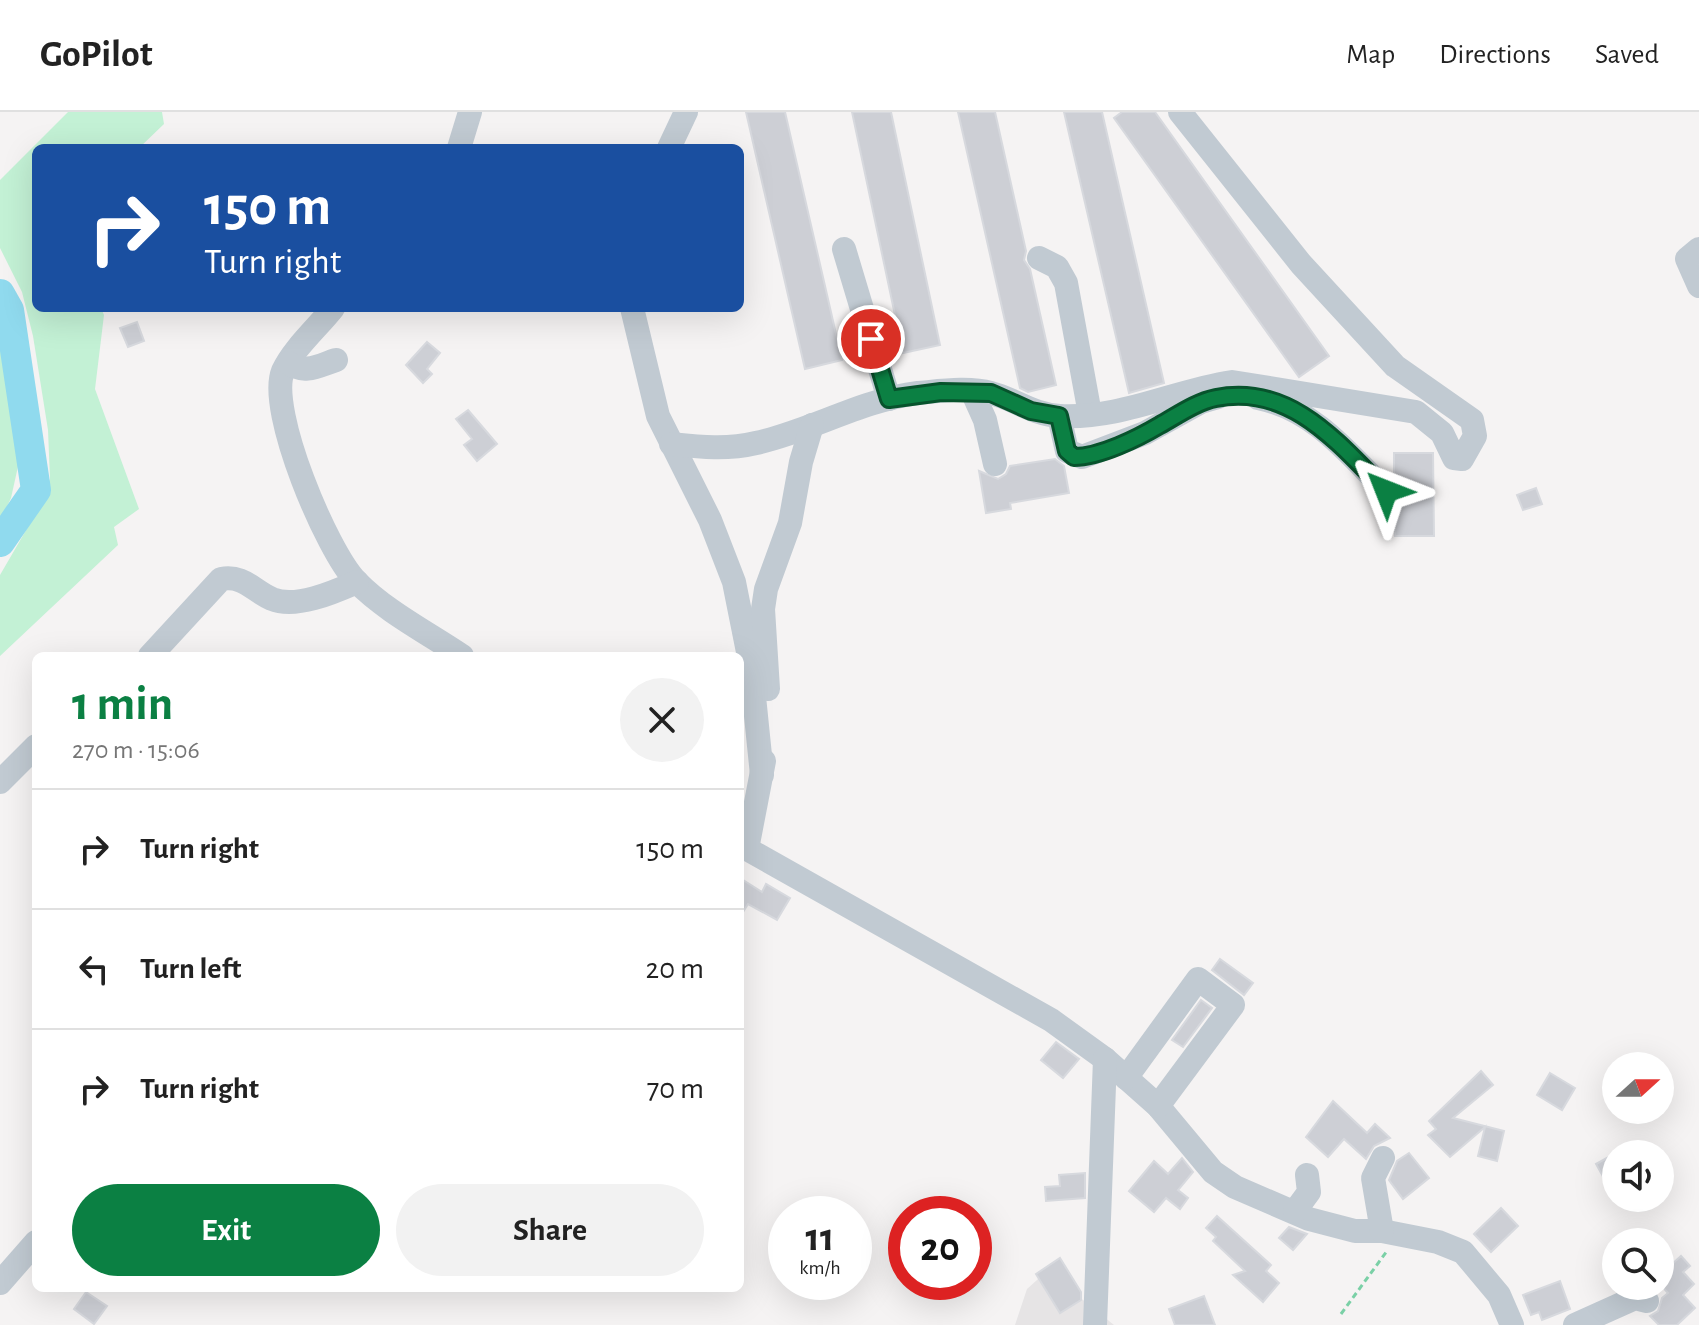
<!DOCTYPE html>
<meta charset="utf-8">
<style>
:root{--surface:#fff;--page:#f2f2f2;--text:#222;--muted:#767676;--line:#e0e0e0;--accent:#0b8043}
body{margin:0;font-family:"Alegreya Sans",sans-serif;background:var(--page);color:var(--text);height:100vh;display:flex;flex-direction:column;font-size:30px;white-space:nowrap}
*{box-sizing:border-box;margin:0}
p{font-size:26px;color:var(--muted)}
.icon{flex:none;width:44px;height:44px;fill:none;stroke:currentColor;stroke-width:2;stroke-linecap:round;stroke-linejoin:round}
.map{position:relative;flex:1;overflow:hidden}
.side{position:absolute;left:32px;top:540px;width:712px;height:640px;display:flex;flex-direction:column;background:var(--surface);border-radius:12px;box-shadow:0 8px 32px #0002}
.side>*{flex:none}
.top-card{position:absolute;left:32px;top:32px;width:712px;height:168px;border-radius:12px;box-shadow:0 8px 32px #0002;background:#1a4fa0;color:#fff;overflow:hidden}
.needle{width:52px;rotate:69deg}
.buttons{position:absolute;left:1602px;top:940px;display:grid;gap:16px}
.buttons a{display:grid;place-items:center;width:72px;height:72px;border-radius:50%;background:var(--surface);box-shadow:0 8px 32px #0002;font-size:40px}
.speed{position:absolute;left:768px;top:1084px;display:flex;gap:16px;font-size:40px;font-weight:700;text-align:center}
.speed>*{display:grid;place-content:center;width:104px;height:104px;border-radius:50%;background:var(--surface);box-shadow:0 8px 32px #0002;line-height:1}
.speed small{font-size:20px;font-weight:400}
.speed .limit{border:12px solid #d22;background:#fff;color:#111}
.pin{position:absolute;display:grid;place-items:center;width:68px;height:68px;color:#fff;margin:-34px;border:4px solid #fff;border-radius:50%;box-shadow:0 2px 8px #0007}
.me{position:absolute;width:88px;margin:-44px;rotate:315deg;stroke-linejoin:round;filter:drop-shadow(0 0 6px #0008)}
.turn{display:flex;align-items:center;gap:28px;height:168px;padding:0 40px;font-size:36px}
.turn .icon{width:104px;height:104px;stroke-width:2.5}
.turn b{display:block;font-size:56px;line-height:68px}
.round{display:grid;place-items:center;flex:none;width:84px;height:84px;border-radius:42px;background:var(--page)}
.overview{display:flex;align-items:center;justify-content:space-between;height:136px;padding:0 40px}
h1{font-size:48px;font-weight:600;line-height:60px;color:var(--accent)}
.cta{display:flex;gap:16px;margin-top:auto;padding:16px 40px}
.cta a{flex:1;height:92px;border-radius:48px;background:var(--accent);color:#fff;font-size:32px;font-weight:600;line-height:92px;text-align:center}
.cta a+a{background:var(--page);color:var(--text)}
ul{padding:0;list-style:none}
li{display:flex;align-items:center;gap:24px;height:120px;padding:0 40px;border-top:2px solid var(--line)}
li div{flex:1}
li b{display:block;font-size:30px}
li em{font-style:normal}
header{display:flex;align-items:center;gap:48px;box-sizing:border-box;height:112px;padding:0 40px;background:var(--surface);border-bottom:2px solid var(--line)}
header strong{font-size:38px}
nav{display:flex;gap:44px;margin-inline-start:auto;font-size:28px}
.map>svg:first-child{display:block}
.education{fill:#e6e4e5}
.green{fill:#c3f1d5}
.lines{fill:none;stroke-linecap:round;stroke-linejoin:round}
.river{stroke:#90daee;stroke-width:30}
.building{fill:#cdcfd5;stroke:#d7d9de;stroke-width:2}
.path{stroke:#7ad0a6;stroke-width:3;stroke-dasharray:6 4;stroke-linecap:butt}
.minor{stroke:#c1cad2;stroke-width:24}
.route-casing{stroke:#07532c;stroke-width:20}
.route{stroke:#0b8043;stroke-width:14}
</style>
<header>
<strong>GoPilot</strong>
<nav><a>Map</a><a>Directions</a><a>Saved</a></nav>
</header>
<div class="map">
<svg width="1699" height="1213" viewBox="0 0 1699 1213">
<rect width="100%" height="100%" fill="#f5f3f3"/>
<!-- education -->
<path class="education" d="M1047,1159l67,54h-99l12,-36z"/>
<!-- green -->
<g class="green">
<path d="M68,0h94l2,12 -25,24h-103v160h65l3,7 -9,74 44,120 -25,18 4,18 -118,111v-81l32,-55 18,-41 -2,-49 -15,-94 -11,-44 -22,-44v-68z"/>
<path d="M0,215l19,135 -8,36 -11,23z"/>
</g>
<g class="lines">
<!-- river -->
<path class="river" d="M0,182l9,16 27,180 -36,52"/>
</g>
<!-- building -->
<g class="building">
<path d="M746,0h39l57,248 -37,9z"/>
<path d="M852,0h39l49,233 -37,8z"/>
<path d="M958,0h37l31,139 -2,9 6,9 26,116 -28,7 -8,-4z"/>
<path d="M1064,0h38l62,271 -35,10z"/>
<path d="M1122,0h33l174,244 -30,21 -185,-259z"/>
<path d="M137,210l7,19 -16,6 -8,-19z"/>
<path d="M427,230l13,11 -13,16 5,5 -9,9 -17,-18z"/>
<path d="M468,298l29,34 -20,17 -13,-16 8,-6 -16,-20z"/>
<path d="M1394,341h39l1,83h-39l-1,-33 7,-15 -7,-10z"/>
<path d="M1055,347l9,7 5,27 -59,10 1,6 -25,4 -7,-42 19,8 8,-5 4,-8z"/>
<path d="M1536,376l6,16 -19,6 -6,-15z"/>
<path d="M740,766l22,14 4,-8 24,14 -13,22 -29,-16 -8,13z"/>
<path d="M1220,847l33,24 -9,12 -32,-25z"/>
<path d="M1201,888l11,8 -29,39 -11,-7z"/>
<path d="M1056,930l23,17 -16,19 -22,-18z"/>
<path d="M1481,959l12,14 -40,33 51,13 -7,30 -19,-5 7,-29 -35,30 -22,-22 8,-6 -7,-8z"/>
<path d="M1550,961l25,15 -13,22 -25,-15z"/>
<path d="M1333,989l34,32 8,-9 15,14 -16,8 -8,13 -22,-20 -16,18 -22,-20z"/>
<path d="M1409,1041l20,25 -26,21 -14,-19 8,-19z"/>
<path d="M1616,1041v47l-20,-36z"/>
<path d="M1182,1046l11,14 -15,18 10,8 -8,11 -14,-11 -12,14 -25,-21 25,-30 14,13z"/>
<path d="M1085,1061v25l-39,3 -1,-14 15,-1 -1,-11z"/>
<path d="M1501,1096l17,18 -27,26 -17,-18z"/>
<path d="M1217,1104l54,49 -5,6 13,12 -16,19 -30,-27 12,-4 -32,-30 3,-4 -10,-9z"/>
<path d="M1289,1115l18,7 -14,16 -14,-12z"/>
<path d="M1681,1144l9,10 -7,6 11,12 -11,11 12,13 -18,17h-18l-9,-9 8,-5 4,-13 6,-5 -8,-9v-9z"/>
<path d="M1060,1146l21,34v8l-21,13 -24,-39z"/>
<path d="M1560,1169l10,28 -28,11 -3,-8 -8,3 -8,-20z"/>
<path d="M86,1180l21,14 -13,18 -20,-15z"/>
<path d="M1204,1184l11,29h-40l-6,-16z"/>
</g>
<g class="lines">
<!-- path -->
<path class="path" d="M1341,1202l46,-63"/>
<!-- minor -->
<g class="minor">
<path d="M459,36l11,-36"/>
<path d="M669,36l17,-36"/>
<path d="M844,137l45,150"/>
<path d="M1699,137l-12,10 12,27"/>
<path d="M1039,146l18,9 9,16 24,131"/>
<path d="M333,196c-15,19 -40,41 -50,63 -16,39 44,180 73,210 29,30 72,52 106,75"/>
<path d="M632,196l26,108 52,104 24,62 17,85 11,108"/>
<path d="M289,251c15,12 31,2 47,-3"/>
<path d="M972,279l13,29 10,44"/>
<path d="M1258,286c56,11 90,55 128,93"/>
<path d="M1059,304l8,35 15,6 63,-24 56,-31 17,-5"/>
<path d="M671,332c29,3 56,6 85,-1 55,-12 105,-43 162,-50 23,-2 51,-6 73,0 24,6 42,22 69,23 61,3 113,-25 172,-34l184,30 26,21 12,25 8,1 13,-23 -3,-16 -77,-54 -94,-102 -121,-152"/>
<path d="M150,544l71,-77c23,-4 31,11 51,20 24,10 62,-7 85,-17"/>
<path d="M768,577l-5,-80 3,-20 24,-66 11,-61 11,-37"/>
<path d="M0,670l36,-36"/>
<path d="M740,733l311,175 54,39 53,47 55,66 22,15 74,32 46,12h27l56,11 25,10 36,43 13,30"/>
<path d="M747,737l17,-88"/>
<path d="M1126,966l72,-99 35,26 -75,101"/>
<path d="M1295,1099l14,-19 -2,-17"/>
<path d="M1382,1119l-9,-53 10,-20"/>
<path d="M0,1171l36,-41"/>
<path d="M1095,1213l10,-266"/>
<path d="M1575,1213l60,-27 12,3"/>
</g>
</g>
<g class="lines">
<!-- route casing -->
<g class="route-casing">
<path id="route" d="M871,227l18,60 52,-7 50,1 40,18 28,5 8,35 7,6c26,0 64,-19 86,-32 18,-10 36,-23 56,-27 75,-15 123,46 170,93"/>
</g>
<!-- route -->
<use href="#route" class="route"/>
</g>
</svg>
<div class="buttons">
<a><svg class="needle" viewBox="-14 -14 28 28"><path d="M0-13l5 13h-10z" fill="#e53935"/><path d="M0 13l5-13h-10z" fill="#767676"/></svg></a>
<a><svg class="icon" aria-label="sound" viewBox="0 0 24 24"><path d="M4 9h4l5-4v14l-5-4H4zM17 9q2 3 0 6"/></svg></a>
<a><svg class="icon" aria-label="search" viewBox="0 0 24 24"><circle cx="10" cy="10" r="6"/><path d="M15 15l6 6"/></svg></a>
</div>
<div class="speed"><div>11<small>km/h</small></div><div class="limit">20</div></div>
<div class="pin" style="left:871px;top:227px;background:#d93025"><svg class="icon" aria-label="arrive" viewBox="0 0 24 24"><path d="M6 21V4h12l-3 4 3 4H6"/></svg></div>
<svg class="me" style="left:1386px;top:379px" viewBox="-20 -20 40 40"><path d="M0-17L14 15 0 8-14 15z" fill="#0b8043" stroke="#fff" stroke-width="4"/></svg>
<div class="top-card">
<div class="turn"><svg class="icon" aria-label="right" viewBox="0 0 24 24"><path d="M7 20v-9h11M14 6l5 5-5 5"/></svg><div><b>150 m</b>Turn right</div></div>
</div>
<section class="side">
<div class="overview"><div><h1>1 min</h1><p>270 m · 15:06</p></div><a class="round"><svg class="icon" aria-label="close" viewBox="0 0 24 24"><path d="M6 6l12 12M18 6L6 18"/></svg></a></div>
<ul>
<li><svg class="icon" aria-label="right" viewBox="0 0 24 24"><path d="M7 20v-9h11M14 6l5 5-5 5"/></svg><div><b>Turn right</b></div><em>150 m</em></li>
<li><svg class="icon" aria-label="left" viewBox="0 0 24 24"><path d="M17 20v-9H6M10 6l-5 5 5 5"/></svg><div><b>Turn left</b></div><em>20 m</em></li>
<li><svg class="icon" aria-label="right" viewBox="0 0 24 24"><path d="M7 20v-9h11M14 6l5 5-5 5"/></svg><div><b>Turn right</b></div><em>70 m</em></li>
</ul>
<div class="cta"><a>Exit</a><a>Share</a></div>
</section>
</div>
